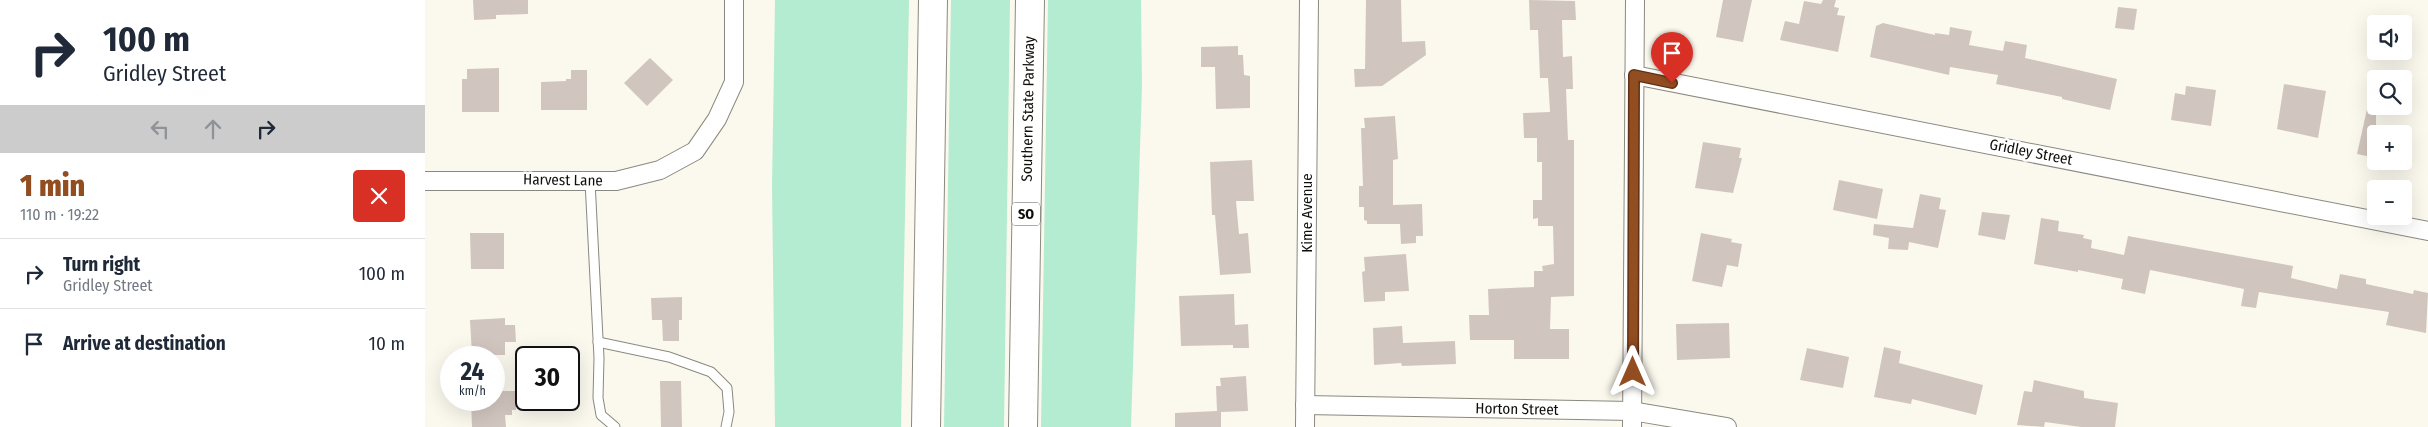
<!DOCTYPE html>
<meta charset="utf-8">
<style>
:root{--surface:#fff;--page:#f2f2f3;--text:#1f2937;--muted:#747a83;--line:#e0e1e3;--accent:#924d21}
body{margin:0;font-family:"Fira Sans Condensed",sans-serif;background:var(--page);color:var(--text);height:100vh;display:flex;flex-direction:column;font-size:19px;white-space:nowrap}
*{box-sizing:border-box;margin:0}
p{font-size:16px;color:var(--muted)}
.icon{flex:none;width:28px;height:28px;fill:none;stroke:currentColor;stroke-width:2;stroke-linecap:round;stroke-linejoin:round}
.map{position:relative;flex:1;overflow:hidden}
.details{display:flex;flex-direction:column;background:var(--surface);width:425px}
.details>*{flex:none}
.banner{background:#fff;color:var(--text);overflow:hidden}
.buttons{position:absolute;left:1942px;top:15px;display:grid;gap:10px}
.buttons a{display:grid;place-items:center;width:45px;height:45px;border-radius:5px;background:var(--surface);box-shadow:0 5px 20px #0002;font-size:25px}
.speed{position:absolute;left:15px;top:346px;display:flex;gap:10px;font-size:25px;font-weight:700;text-align:center}
.speed>*{display:grid;place-content:center;width:65px;height:65px;border-radius:50%;background:var(--surface);box-shadow:0 5px 20px #0002;line-height:1}
.speed small{font-size:12px;font-weight:400}
.speed .limit{border:2px solid #111;border-radius:8px;background:#fff;color:#111}
.pin{position:absolute;display:grid;place-items:center;width:42px;height:42px;color:#fff;margin:-51px -21px;border-radius:50% 50% 50% 0;rotate:-45deg;box-shadow:0 0 5px #0007}
.pin .icon{rotate:45deg}
.me{position:absolute;width:55px;margin:-28px;rotate:0deg;stroke-linejoin:round;filter:drop-shadow(0 0 4px #0008)}
.turn{display:flex;align-items:center;gap:18px;height:105px;padding:0 20px;font-size:22px}
.turn .icon{width:65px;height:65px;stroke-width:2.5}
.turn b{display:block;font-size:35px;line-height:42px}
.lanes{display:flex;align-items:center;height:48px;padding:0 20px;background:#0003;justify-content:center;gap:25px;direction:ltr}
.lanes .off{opacity:.35}
.round{display:grid;place-items:center;flex:none;width:52px;height:52px;border-radius:5px;background:var(--page)}
.headline{display:flex;align-items:center;justify-content:space-between;height:85px;padding:0 20px}
h1{font-size:30px;font-weight:800;line-height:38px;color:var(--accent)}
ul{padding:0;list-style:none}
li{display:flex;align-items:center;gap:15px;height:70px;padding:0 20px;border-top:1px solid var(--line)}
li div{flex:1}
li b{display:block;font-size:19px}
li em{font-style:normal}
main{display:flex;flex:1;min-height:0}
.map>svg:first-child{display:block}
.green{fill:#b4ecd1}
.building{fill:#d1c6bf}
.lines{fill:none;stroke-linecap:round;stroke-linejoin:round}
.service-casing{stroke:#8b897f;stroke-width:11}
.minor-casing{stroke:#8b897f;stroke-width:20}
.motorway-casing{stroke:#8b897f;stroke-width:30}
.service{stroke:#fff;stroke-width:9}
.minor{stroke:#fff;stroke-width:18}
.motorway{stroke:#fff;stroke-width:28}
.route-casing{stroke:#5f3215;stroke-width:12}
.route{stroke:#924d21;stroke-width:9}
.labels{text-anchor:middle;stroke-width:5;stroke-linejoin:round;paint-order:stroke}
.shield{fill:#fff;stroke:#565654;stroke-width:1}
.shield-label{font-size:14px;font-weight:bold;fill:#0e0e0a}
.street-label{font-size:15px;fill:#0e0e0a;stroke:#fff}
</style>
<main>
<section class="details">
<div class="banner">
<div class="turn"><svg class="icon" aria-label="right" viewBox="0 0 24 24"><path d="M7 20v-9h11M14 6l5 5-5 5"/></svg><div><b>100 m</b>Gridley Street</div></div>
<div class="lanes"><svg class="icon off" aria-label="left" viewBox="0 0 24 24"><path d="M17 20v-9H6M10 6l-5 5 5 5"/></svg><svg class="icon off" aria-label="ahead" viewBox="0 0 24 24"><path d="M12 20V5M6 11l6-6 6 6"/></svg><svg class="icon" aria-label="right" viewBox="0 0 24 24"><path d="M7 20v-9h11M14 6l5 5-5 5"/></svg></div>
</div>
<div class="headline"><div><h1>1 min</h1><p>110 m · 19:22</p></div><a class="round" style="background:#d93025;color:#fff"><svg class="icon" aria-label="close" viewBox="0 0 24 24"><path d="M6 6l12 12M18 6L6 18"/></svg></a></div>
<ul>
<li><svg class="icon" aria-label="right" viewBox="0 0 24 24"><path d="M7 20v-9h11M14 6l5 5-5 5"/></svg><div><b>Turn right</b><p>Gridley Street</p></div><em>100 m</em></li>
<li><svg class="icon" aria-label="arrive" viewBox="0 0 24 24"><path d="M6 21V4h12l-3 4 3 4H6"/></svg><div><b>Arrive at destination</b></div><em>10 m</em></li>
</ul>
</section>
<div class="map">
<svg width="2003" height="427" viewBox="0 0 2003 427">
<rect width="100%" height="100%" fill="#fbf9ee"/>
<!-- green -->
<g class="green">
<path d="M350,0h134l-8,427h-126l-3,-241z"/>
<path d="M526,0h59l-6,427h-60z"/>
<path d="M623,0h93l1,87 -11,340h-90z"/>
</g>
<!-- building -->
<g class="building">
<path d="M48,0h55v14l-32,1v4l-22,1z"/>
<path d="M941,0h35l1,42 23,-1 1,14 -44,31 -27,1 -1,-18h11z"/>
<path d="M1104,0l46,1 1,19h-14l1,37 9,-1 1,33h-7l2,51h6v156l-23,1 -1,32h19v30h-55v-19h-44l-1,-25h20l-1,-26 46,-2v-16h9l-1,-5 12,-2 -1,-38h-15v-8l-5,1v-19h9v-38h-5v-24h-13l-1,-25 27,-1 -2,-34h-8l-2,-48h-8z"/>
<path d="M1298,0h29l-9,42 -27,-5z"/>
<path d="M1398,0h13l-2,7 5,1 -2,7 8,1 -7,36 -58,-12 5,-19 14,3 5,-23 17,3z"/>
<path d="M1693,7l19,2 -3,21 -19,-2z"/>
<path d="M1458,23l52,12v-2l14,2 1,-8 22,4 -3,14 34,6 2,-10 22,4 -2,13 92,21 -7,31 -48,-11v-2l-66,-13 2,-9 -48,-8 -1,8 -79,-18 6,-31z"/>
<path d="M813,46v9h5l1,20 6,1v32l-34,1 -1,-42h-14v-20z"/>
<path d="M225,58l23,22 -26,26 -23,-23z"/>
<path d="M74,68v44h-37v-33h5v-10z"/>
<path d="M146,70h16v40h-46v-28l25,-1v-2h5z"/>
<path d="M1859,84l42,7 -8,47 -41,-9z"/>
<path d="M1761,86l30,4 -5,36 -40,-6 4,-27 10,2z"/>
<path d="M1944,100h7v58l-19,-4z"/>
<path d="M970,116l3,43 -5,1v45l29,-1 1,32h-7v7l-15,1 -1,-20h-33v-3l-3,-1v-13h-5v-21h4l-2,-58h4l-1,-10z"/>
<path d="M1278,142l38,6 -2,10h3l-9,35 -38,-5z"/>
<path d="M827,160l2,41h-18l3,33 9,-1 3,40 -31,2 -5,-60h-3l-2,-53z"/>
<path d="M1414,180l44,9 -6,30 -44,-9z"/>
<path d="M1495,194l21,4 -2,11 7,1 -8,38 -29,-6 -1,8 -20,-1 1,-11 -16,-3 1,-11 39,4z"/>
<path d="M1557,212l28,3 -5,25 -27,-5z"/>
<path d="M1616,218l18,3 -1,10 26,4 -1,3 9,2 -1,8 33,7 4,-19 165,30 -2,12 46,11 3,-15 26,5v5l47,10 1,-4 14,3 -2,40 -40,-8 3,-13 -130,-20 -3,16 -15,-2 3,-17 -94,-19 -5,24 -24,-5 2,-10 -45,-9v2l-44,-8z"/>
<path d="M45,233h34v36h-33z"/>
<path d="M1276,233l31,6 -1,3 11,2 -4,23 -11,-2 -5,22 -30,-6z"/>
<path d="M981,254l3,37 -24,1v9l-21,1 -2,-30 3,-1 -1,-14z"/>
<path d="M809,294l1,31 13,-1 1,24h-16v-3l-52,1 -2,-50z"/>
<path d="M257,297v23h-3v21h-16l-1,-21h-10l-1,-22z"/>
<path d="M80,318v7h10l1,17h-11v13h-33l-2,-35z"/>
<path d="M1304,323l1,35 -53,2 -1,-36z"/>
<path d="M977,326l1,17 52,-2 1,23 -54,2 -1,-3 -27,2 -1,-37z"/>
<path d="M1459,347l17,4 -2,12 84,22 -7,30 -64,-16 -1,5 -37,-7z"/>
<path d="M1382,348l42,9 -6,31 -43,-8z"/>
<path d="M821,376l2,35 -27,1v15h-46v-14l42,-2 -1,-25h5l-1,-8z"/>
<path d="M1609,380l50,11v7l34,5 -3,24h-34l-36,-5 -1,5 -27,-2 7,-34 8,1z"/>
<path d="M235,381h21l1,46h-21z"/>
<path d="M69,391h22v19h-4v5h-7l1,12h-34l-1,-27h23z"/>
</g>
<g class="lines">
<!-- service casing -->
<g class="service-casing">
<g id="service">
<path d="M165,181l9,177 -1,40 3,17 14,12"/>
<path d="M173,342l71,15 42,15 16,16 2,24 -3,15"/>
</g>
</g>
<!-- minor casing -->
<g class="minor-casing">
<g id="minor">
<path d="M1209,75l794,156"/>
<path d="M0,181h191l44,-11 35,-19 22,-32 17,-37v-82"/>
<path d="M880,405l327,6 95,16"/>
<path d="M880,427l4,-427"/>
<path d="M1207,427l3,-427"/>
</g>
</g>
<!-- motorway casing -->
<g class="motorway-casing">
<g id="motorway">
<path d="M501,427l7,-427"/>
<path d="M598,427l7,-427"/>
</g>
</g>
<!-- service -->
<use href="#service" class="service"/>
<!-- minor -->
<use href="#minor" class="minor"/>
<!-- motorway -->
<use href="#motorway" class="motorway"/>
</g>
<g class="lines">
<!-- route casing -->
<g class="route-casing">
<path id="route" d="M1208,372l1,-297 38,8"/>
</g>
<!-- route -->
<use href="#route" class="route"/>
</g>
<g class="labels">
<!-- shield labels -->
<rect class="shield" x="587" y="202.5" width="28" height="23" rx="4"/>
<g class="shield-label">
<text x="601" y="219">SO</text>
</g>
<!-- street labels -->
<g class="street-label">
<text transform="translate(603 109) rotate(-89)" y="5">Southern State Parkway</text>
<text transform="translate(1606 152) rotate(11)" y="5">Gridley Street</text>
<text transform="translate(138 180) rotate(1)" y="5">Harvest Lane</text>
<text transform="translate(882 213) rotate(-90)" y="5">Kime Avenue</text>
<text transform="translate(1092 409) rotate(1)" y="5">Horton Street</text>
</g>
</g>
</svg>
<div class="buttons">
<a><svg class="icon" aria-label="sound" viewBox="0 0 24 24"><path d="M4 9h4l5-4v14l-5-4H4zM17 9q2 3 0 6"/></svg></a>
<a><svg class="icon" aria-label="search" viewBox="0 0 24 24"><circle cx="10" cy="10" r="6"/><path d="M15 15l6 6"/></svg></a>
<a>+</a>
<a>−</a>
</div>
<div class="speed"><div>24<small>km/h</small></div><div class="limit">30</div></div>
<div class="pin" style="left:1247px;top:83px;background:#d93025"><svg class="icon" aria-label="arrive" viewBox="0 0 24 24"><path d="M6 21V4h12l-3 4 3 4H6"/></svg></div>
<svg class="me" style="left:1208px;top:372px" viewBox="-20 -20 40 40"><path d="M0-17L14 15 0 8-14 15z" fill="#924d21" stroke="#fff" stroke-width="4"/></svg>
</div>
</main>
